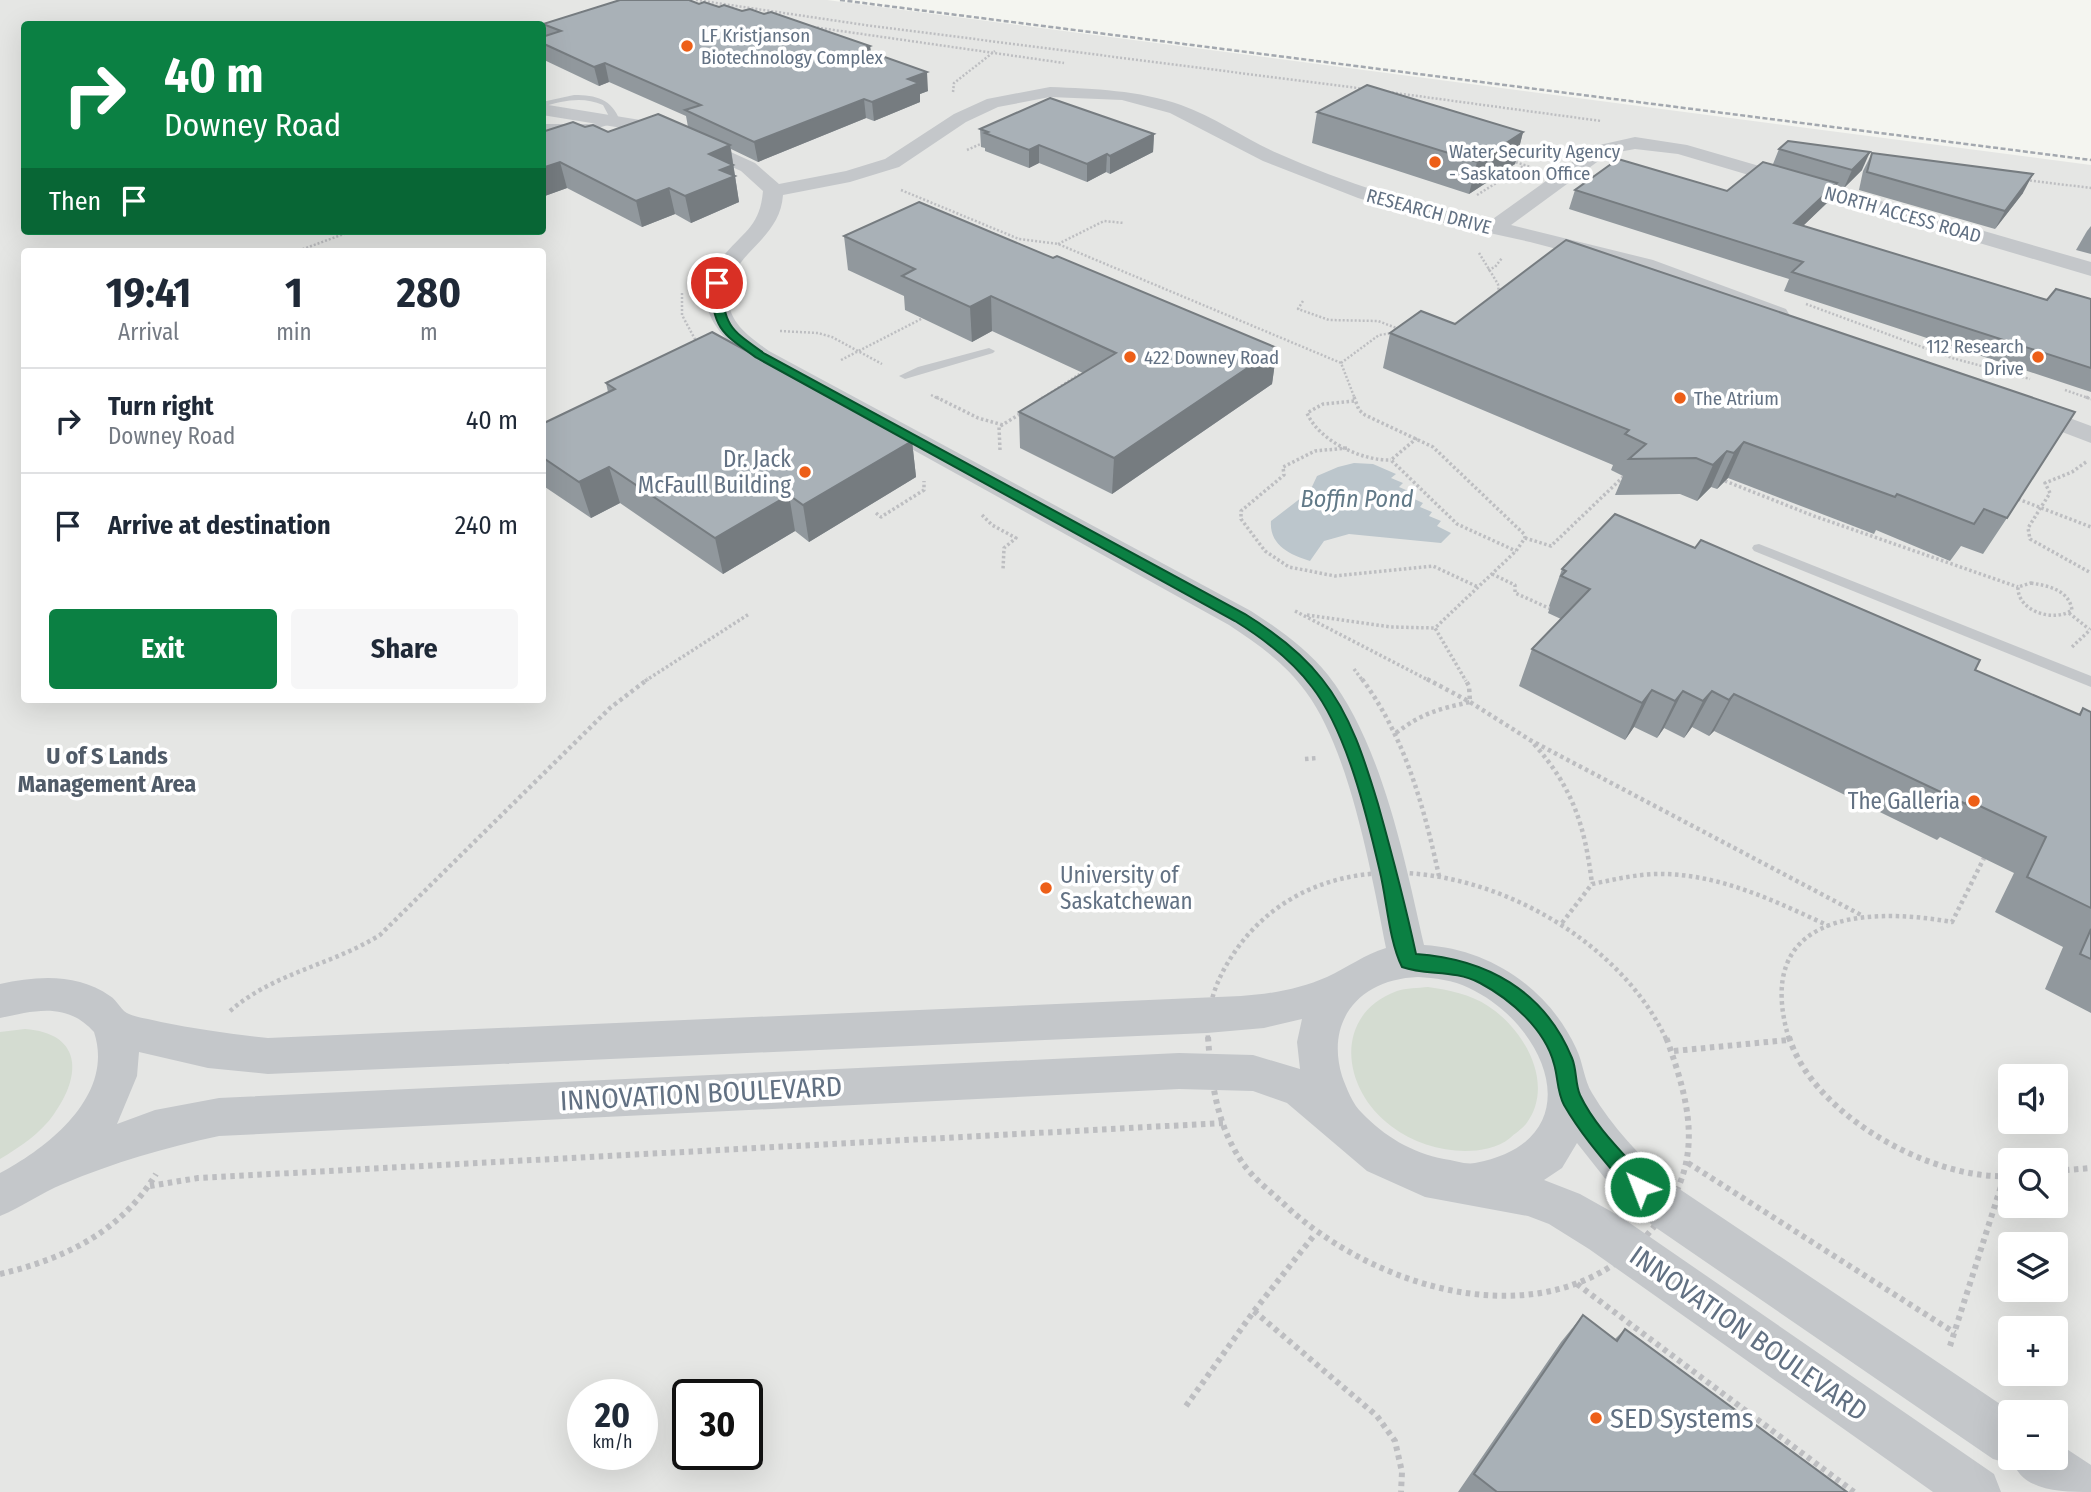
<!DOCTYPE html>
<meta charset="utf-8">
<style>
:root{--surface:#fff;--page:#f6f6f7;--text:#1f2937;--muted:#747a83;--line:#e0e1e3;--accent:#0b8043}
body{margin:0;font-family:"Fira Sans Condensed",sans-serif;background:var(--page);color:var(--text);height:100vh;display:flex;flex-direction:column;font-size:26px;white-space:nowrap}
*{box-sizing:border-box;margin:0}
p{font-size:23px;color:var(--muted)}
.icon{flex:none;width:38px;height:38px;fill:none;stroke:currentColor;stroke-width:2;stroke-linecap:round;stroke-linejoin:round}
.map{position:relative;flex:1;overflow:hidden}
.sheet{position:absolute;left:21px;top:248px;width:525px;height:455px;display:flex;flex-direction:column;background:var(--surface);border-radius:7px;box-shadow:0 7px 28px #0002}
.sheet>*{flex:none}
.guide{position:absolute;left:21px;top:21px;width:525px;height:214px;border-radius:7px;box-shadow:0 7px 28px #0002;background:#0b8043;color:#fff;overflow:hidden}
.tools{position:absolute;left:1998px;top:1064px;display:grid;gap:14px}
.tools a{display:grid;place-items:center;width:70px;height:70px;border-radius:7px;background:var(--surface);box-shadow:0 7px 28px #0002;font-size:35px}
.speed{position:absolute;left:567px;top:1379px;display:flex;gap:14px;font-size:35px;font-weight:700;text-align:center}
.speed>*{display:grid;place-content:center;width:91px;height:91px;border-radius:50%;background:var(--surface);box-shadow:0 7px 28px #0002;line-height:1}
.speed small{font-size:18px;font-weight:400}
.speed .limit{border:4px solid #111;border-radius:10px;background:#fff;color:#111}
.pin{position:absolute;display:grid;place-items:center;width:60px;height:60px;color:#fff;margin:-30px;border:4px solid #fff;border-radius:50%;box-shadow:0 2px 7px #0007}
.me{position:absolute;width:77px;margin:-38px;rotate:317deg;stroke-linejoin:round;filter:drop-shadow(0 0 5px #0008)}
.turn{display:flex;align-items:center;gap:24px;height:147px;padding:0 28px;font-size:32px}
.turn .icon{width:91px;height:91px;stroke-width:2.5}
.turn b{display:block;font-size:49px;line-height:60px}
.then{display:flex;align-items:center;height:66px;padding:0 28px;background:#0003;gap:14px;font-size:26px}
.eta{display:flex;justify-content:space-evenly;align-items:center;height:119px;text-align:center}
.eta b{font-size:42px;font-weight:700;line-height:49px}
.button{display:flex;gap:14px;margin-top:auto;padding:14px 28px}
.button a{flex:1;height:80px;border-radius:7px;background:var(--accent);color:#fff;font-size:28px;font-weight:700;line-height:80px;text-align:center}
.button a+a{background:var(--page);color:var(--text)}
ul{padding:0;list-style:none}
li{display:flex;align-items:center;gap:21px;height:105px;padding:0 28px;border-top:2px solid var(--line)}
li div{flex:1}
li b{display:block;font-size:26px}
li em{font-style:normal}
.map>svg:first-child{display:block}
.built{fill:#e5e6e4;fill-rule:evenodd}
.green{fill:#d4dcd1}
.water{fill:#bcc6cc}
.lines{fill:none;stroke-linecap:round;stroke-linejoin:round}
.path-far3{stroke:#bdbec1;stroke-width:2.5;stroke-dasharray:2 2;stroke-linecap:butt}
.path-far2{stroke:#bdbec1;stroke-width:3.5;stroke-dasharray:2.5 2.5;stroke-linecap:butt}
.path-far1{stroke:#bdbec1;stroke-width:4.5;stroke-dasharray:3.5 3.5;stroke-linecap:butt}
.path{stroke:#bdbec1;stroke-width:6;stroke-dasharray:4.5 4.5;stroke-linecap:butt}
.lane{fill:#c4c7ca;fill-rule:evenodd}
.street{fill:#c4c7ca;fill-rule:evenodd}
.rail{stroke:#a3a8af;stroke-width:2.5;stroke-dasharray:5 2.5;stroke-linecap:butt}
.wall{fill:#91989d}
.shaded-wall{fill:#767c80}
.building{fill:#a9b1b7;stroke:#767c80;stroke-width:2}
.route{fill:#0b8043;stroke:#07532c;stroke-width:2}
.poi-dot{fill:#ed5f18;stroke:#fff;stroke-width:2.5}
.labels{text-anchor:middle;stroke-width:7;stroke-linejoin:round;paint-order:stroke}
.far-poi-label{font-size:19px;fill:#627183;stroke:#fff;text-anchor:start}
.far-street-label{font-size:19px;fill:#627183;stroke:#fff}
.poi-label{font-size:23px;fill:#627183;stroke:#fff;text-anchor:end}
.water-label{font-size:24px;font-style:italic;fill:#627a88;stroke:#fff}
.neighbourhood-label{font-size:24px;font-weight:bold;fill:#505b68;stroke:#fff}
.near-street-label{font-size:28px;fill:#627183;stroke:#fff}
.near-poi-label{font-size:28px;fill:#627183;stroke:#fff;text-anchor:start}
</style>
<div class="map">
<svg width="2091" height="1492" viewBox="0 0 2091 1492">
<rect width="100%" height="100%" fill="#f4f5f0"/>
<!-- built -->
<path class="built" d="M0,0h827l1264,165v1327h-2091zM24,24h518v207h-518zM24,252h518v448h-518zM2011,1076h45v46h-45zM2011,1160h45v46h-45zM2011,1244h45v46h-45zM2011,1328h45v46h-45zM583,1395h59v59h-59zM688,1395h59v59h-59zM2011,1412h45v46h-45z"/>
<!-- green -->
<g class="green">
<path d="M1428,987c21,3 42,7 60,19 36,23 68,78 38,118 -4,5 -12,10 -16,14 -12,10 -30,13 -45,13 -26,0 -53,-9 -74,-25 -49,-36 -59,-111 6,-135 9,-3 21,-3 31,-4z"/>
<path d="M25,1029c56,4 58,45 29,85 -13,19 -34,33 -54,45v-127z"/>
</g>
<!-- water -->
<path class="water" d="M1354,463l19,1 23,10 -5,4 12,5 -4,4 14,6 -3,4 13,6 -3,4 12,5 -3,4 12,5 -4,5 14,7 -10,10 -92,-9 -25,7 -14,20c-20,-6 -41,-16 -39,-40l39,-30 7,-15 21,-9z"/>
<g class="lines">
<!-- path-far3 -->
<g class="path-far3">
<path d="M696,0l169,25 500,64"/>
<path d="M813,27l251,36"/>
<path d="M953,92l1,-9 41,-32"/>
<path d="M1388,92l213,29"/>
<path d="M967,150l18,-8"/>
<path d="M1512,161l19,6"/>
<path d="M2026,180l65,8"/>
<path d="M901,190l118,49 39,5 283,119 14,36"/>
<path d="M1477,195l48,-30"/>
<path d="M1058,244l46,-23 20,2"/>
<path d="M295,252l57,-21"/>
<path d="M1479,253l19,31 1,11"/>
<path d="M1488,270l7,-3 7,-9"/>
<path d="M682,293v22l15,28"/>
<path d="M1303,301l-5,8 31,11 49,1 21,8"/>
<path d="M1806,304l146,54 78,21"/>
<path d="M780,331l38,2 14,4 50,27"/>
<path d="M841,360l82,-42"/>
<path d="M1341,363l38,-28 15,-2"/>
<path d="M2065,390l26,9"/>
<path d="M931,395l8,4"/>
<path d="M1041,399l40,-26"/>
</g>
<!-- path-far2 -->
<g class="path-far2">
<path d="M936,397l42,21 25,7"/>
<path d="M1354,397l5,13 6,5 68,32 91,87 1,4 -9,13 -81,77 31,53"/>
<path d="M2086,397l5,2"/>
<path d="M1039,401l4,-4"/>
<path d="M1354,401l-31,3 -16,9c12,28 55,48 84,47"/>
<path d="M1417,438l-26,22 66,64 59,27"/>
<path d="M1347,448l-32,3 -32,16 1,8 -43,36v8l24,32 24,16 46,9 98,-10 45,21"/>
<path d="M1000,450l-1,-23 24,-15"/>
<path d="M2086,462l-14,10 -27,11 5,10 -22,35 2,11 61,34"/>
<path d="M1725,481l89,35 204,71"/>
<path d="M2018,499l73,28"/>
<path d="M876,513l5,4 43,-27v-9"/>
<path d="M982,515l10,10 24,13 -12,10 -1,22"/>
<path d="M1525,538l26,8 73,-70"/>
<path d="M1492,574l23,11v8l36,16"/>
<path d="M2031,583c18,3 38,7 41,27 -18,13 -55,1 -54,-23z"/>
<path d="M1295,611l135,70"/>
<path d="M2069,613l20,16"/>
<path d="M1307,615l84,12 44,1"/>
<path d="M2072,647l19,-18"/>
<path d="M1354,669l9,12"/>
<path d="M645,681l104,-67"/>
</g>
<!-- path-far1 -->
<g class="path-far1">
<path d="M1362,679c43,58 62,128 77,197"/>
<path d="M1427,679l43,23 60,38 333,176"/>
<path d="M1396,733c26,-20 43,-24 74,-31l-1,-16 -4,-7"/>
<path d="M1534,744c39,44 51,82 58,140"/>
<path d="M1305,759l12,-1"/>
<path d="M1562,923l30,-39c25,-5 49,-11 74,-10 58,2 111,28 163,52"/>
<path d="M230,1011c45,-39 100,-45 150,-76l230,-227 38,-29"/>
<path d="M1208,1039c-3,-38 14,-73 38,-102 114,-134 356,-38 420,102"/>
<path d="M1789,1039c-37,-124 72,-133 163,-117l32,-64"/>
</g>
<!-- path -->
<g class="path">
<path d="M1208,1037c3,43 8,85 32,122 11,18 30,32 45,46 92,86 266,138 362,30 58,-66 47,-121 19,-198"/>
<path d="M1789,1037c24,78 143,144 222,139"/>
<path d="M1674,1051l114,-11"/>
<path d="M1688,1163l267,170"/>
<path d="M2056,1171l35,-3"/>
<path d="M150,1186l48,-8 1025,-55"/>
<path d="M0,1274c64,-15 121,-42 156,-100"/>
<path d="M1577,1284l277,208"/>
<path d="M1254,1311l123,105 18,25 7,31 -1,20"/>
<path d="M1950,1346l54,-169"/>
<path d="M1186,1406l68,-95 61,-77"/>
</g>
<!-- lane -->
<g class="lane">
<path d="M574,95c22,0 38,4 46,26l-28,9h-50v-6h50l19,-4 -8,-15c-21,-9 -40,-4 -61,2v-5z"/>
<path d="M989,348l6,3 -2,2 -88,26 -6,-3 19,-9z"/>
<path d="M1759,544l332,132v11l-337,-136 -2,-3 2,-3z"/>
</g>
<!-- street -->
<g class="street">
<path d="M1050,87c45,2 88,3 131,18 34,12 64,34 96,48 68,30 140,53 213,68l105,-75 40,-9 52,8 404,117v14l-413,-122 -43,-5 -27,5 -97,71 142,35 133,49 3,5 -3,5 -8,2 -141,-51 -107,-28 -100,-22 -72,-22 -95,-37 -93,-48 -48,-13 -72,-3 -52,10 -32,15 -67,45 -49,15 -67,13c-3,47 -55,58 -55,102 1,27 22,40 41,54l482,260c28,18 56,38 77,64 54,69 77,186 96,270 66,4 124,43 152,103 7,14 8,32 16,45 20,34 48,63 77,89l343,230 -1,46h45v-16l35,23v27c-29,0 -64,0 -77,-27l-21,-6 -341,-234 -41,-39 -34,-43 -15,25 -18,12 36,14 41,23 373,257 7,18h-68l-344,-243 -40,-25 -21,-8 -103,-19 -58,-26 -80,-68 -34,-12 -74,-2 -960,47c-55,12 -104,26 -156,48 -22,9 -41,23 -63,32v-43c49,-26 115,-78 94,-141 -27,-30 -58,-22 -94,-14v-34c37,-8 77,-11 110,12 7,4 12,16 19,18 9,4 22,5 32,8 35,7 70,12 107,16l973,-42c29,-2 59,-7 86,-19 21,-10 37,-22 59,-29 -14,-72 -36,-197 -80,-256 -20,-28 -48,-48 -77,-67l-476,-264c-40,-28 -67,-63 -28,-107 21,-24 35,-29 38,-63l-22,-20 -82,-37 -117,-19v-11l129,21 84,38 24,21 67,-13 39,-12 69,-45 33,-15zM1418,977c17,1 35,3 51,11 81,38 124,153 6,175 -9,2 -22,-3 -31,-4 -32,-6 -60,-23 -82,-46 -9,-8 -16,-26 -20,-37 -17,-57 19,-97 76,-99zM1302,1019l-5,23 3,27 -47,-14 -74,-2 -960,45 -64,12 -38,14 20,-48 2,-24 69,16 60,6 939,-41 57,-5z"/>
<path d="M2024,401l67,25v17l-76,-29 -4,-5 4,-5z"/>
</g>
<!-- rail -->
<path class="rail" d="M840,0l1251,160"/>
</g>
<!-- wall -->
<g class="wall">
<path d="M699,4l43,7 22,3 106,32 1,6 57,39 -8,3v8l-46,19 -8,-3 -108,44 -27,-13 8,53 -48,21 -16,-9 -33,13 -75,-39 -25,9v-65l43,-5 23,5 80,-5 -2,-11 -77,-34 -10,4 -57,-27v-22l4,-1 -3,-12z"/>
<path d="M1317,112l206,20 -8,32 -46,30 -157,-51z"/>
<path d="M980,129l174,5 -1,18 -43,22 -4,-2 -19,10 -48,-19 -10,5 -44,-17v-3l-4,-1z"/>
<path d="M1779,149l83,21 -18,18 -8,-3 -7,16 -26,25 244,74 44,-1v93l-307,-101 5,-12 -220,-70 6,-19 152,1 46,-27z"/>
<path d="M1872,153l151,40 -28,36 -136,-39 4,-19z"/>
<path d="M2091,226v28l-15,-4 11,-19z"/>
<path d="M844,236l209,22 224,90 -5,36 -160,110 -92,-46 -1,-36 64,-39 -91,-42 -20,11 -67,-32 -1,-14 -56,-26z"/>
<path d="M1455,324l552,194 -24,36 -22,-8 -11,15 -74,-31 -2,4 -146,-56 -11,11 -6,-2 -14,14 -17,-7 -65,1 8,-19 -12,-6 2,-5 -230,-97 7,-35z"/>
<path d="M606,383l306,58 4,36 -107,65 -14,-11 -72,43 -103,-71 -29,15 -49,-33v-61l66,-32z"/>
<path d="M1562,569l413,101 103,45 5,-7 8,4v301l-46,-24 18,-42 -68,-35 19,-39 -74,-36 -3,3 -223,-109 -5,5 -17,-9 -8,11 -20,-10 -7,10 -23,-11 -9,13 -106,-54 13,-37 29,-30 -13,-6 2,-6 -1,-1z"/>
<path d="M1583,1315l32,24 10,-10 222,163h-389l103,-150z"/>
</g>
<!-- shaded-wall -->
<g class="shaded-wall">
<path d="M870,46l2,19 -10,-16z"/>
<path d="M605,63l4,19 -10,4 -5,-19z"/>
<path d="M927,72l1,19 -8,3v8l-46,19 -2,-19 36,-23z"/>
<path d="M864,99l2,19 -108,44 -4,-20z"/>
<path d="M1523,132l-8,32 -46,30 8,-32z"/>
<path d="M1154,134l-1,18 -43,22v-18z"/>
<path d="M730,145l9,57 -48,21 -6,-27 24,-42z"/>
<path d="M1039,145v18l-10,5v-18z"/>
<path d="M1870,152l-8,18 -18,18 8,-18z"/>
<path d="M1107,154l-1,18 -19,10v-18z"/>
<path d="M560,162l7,26 -25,9v-29z"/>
<path d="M2033,174l-10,19 -28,36 10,-18z"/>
<path d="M1837,183l-8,18 -43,41 8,-19z"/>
<path d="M669,188l6,26 -33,13 -6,-26z"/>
<path d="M991,296l1,35 -20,11 -2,-35z"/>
<path d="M1277,348l-5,36 -160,110 2,-36z"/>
<path d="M912,441l4,36 -107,65 -6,-37z"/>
<path d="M1744,442l-16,36 -11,11 17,-36z"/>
<path d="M1727,451l-16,36 -14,14 16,-36z"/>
<path d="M609,467l11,36 -29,15 -12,-36z"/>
<path d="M789,495l6,36 -72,43 -8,-36z"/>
<path d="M1652,690l-18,37 -9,13 17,-37z"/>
<path d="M1683,691l-19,37 -7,10 18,-37z"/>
<path d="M1712,691l-20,36 -8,11 19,-37z"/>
<path d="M1734,694l-20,37 -5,5 20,-36z"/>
</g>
<!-- building -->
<g class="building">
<path d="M620,0h69l10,4 5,-2 15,5 5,-2 18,6 8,-2 14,5 7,-2 99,34 -8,3 65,23 -19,7 11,4 -47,19 -8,-3 -110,43 -69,-32 16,-5 -96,-42 -11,4 -52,-24v-6l19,-6 -18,-7z"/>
<path d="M1367,85l156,47 -46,30 -160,-50z"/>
<path d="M1050,98l104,36 -44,22 -3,-2 -20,10 -48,-19 -10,5 -44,-17 3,-1 -8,-3z"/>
<path d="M658,114l72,31 -21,9 24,11 -13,5 15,6 -50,20 -16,-8 -33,13 -76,-39 -18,6v-36l31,-10 12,5 8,-2 15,7z"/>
<path d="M1788,141l82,11 -18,18 -73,-21z"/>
<path d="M1872,153l161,21 -28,37 -138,-39z"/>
<path d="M1618,159l109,32 36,-29 74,21 -43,40 253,77 9,-11 35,10v69l-299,-96 11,-10 -228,-72z"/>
<path d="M919,202l134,56 4,-2 220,92 -163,110 -95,-46 97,-59 -125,-57 -21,11 -68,-31 13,-7 -71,-33z"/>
<path d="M1566,240l509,172 -68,106 -23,-9 -10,15 -77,-30 -2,3 -151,-55 -10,11 -7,-2 -14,14 -17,-7 -67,1 17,-15 -21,-10 4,-4 -239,-97 31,-22 34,13z"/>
<path d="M712,332l200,109 -109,64 -14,-10 -74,43 -106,-71 -30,15 -37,-25v-33l73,-35 -9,-6z"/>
<path d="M1615,514l80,34 6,-8 279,120 -5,10 105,45 3,-7 8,4v196l-64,-31 19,-40 -79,-37 -1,4 -232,-110 -5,6 -17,-9 -9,10 -20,-10 -8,10 -23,-11 -10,13 -110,-54 58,-60 -29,-13 5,-5 -4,-2z"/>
<path d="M2091,929v30l-11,-5z"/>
<path d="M1583,1315l34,26 8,-12 222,163h-350l-23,-18z"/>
</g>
<!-- route -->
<path class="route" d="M717,280l5,3c2,44 8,46 43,71l480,260c29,18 56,38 77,65 29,36 43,82 56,125 14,50 27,99 38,150 70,5 128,36 156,104 5,12 3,26 8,37 15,32 44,59 67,85l3,7 -3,7 -7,3 -8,-3c-24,-29 -49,-56 -68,-89 -7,-13 -6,-28 -10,-41 -9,-35 -44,-65 -74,-81 -27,-14 -53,-7 -78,-16 -13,-26 -15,-66 -22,-95 -13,-56 -33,-140 -68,-185 -21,-28 -48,-48 -77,-66l-478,-263c-36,-25 -44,-29 -46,-75z"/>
<!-- markers -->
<g class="poi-dot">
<circle cx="687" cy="46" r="7"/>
<circle cx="1435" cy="162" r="7"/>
<circle cx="1130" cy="357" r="7"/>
<circle cx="2038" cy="357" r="7"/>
<circle cx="1680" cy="398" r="7"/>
<circle cx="805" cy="472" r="7"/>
<circle cx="1974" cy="801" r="7"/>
<circle cx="1046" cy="888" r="7"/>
<circle cx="1596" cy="1418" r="7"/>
</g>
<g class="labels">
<!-- far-poi labels -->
<g class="far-poi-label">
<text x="701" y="42">LF Kristjanson<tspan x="701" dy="22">Biotechnology Complex</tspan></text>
<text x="1449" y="158">Water Security Agency<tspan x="1449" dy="22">- Saskatoon Office</tspan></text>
<text x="2024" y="353" text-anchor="end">112 Research<tspan x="2024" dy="22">Drive</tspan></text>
<text x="1144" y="364">422 Downey Road</text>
<text x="1694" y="405">The Atrium</text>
</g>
<!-- far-street labels -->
<g class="far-street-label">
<text transform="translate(1429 211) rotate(15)" y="7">RESEARCH DRIVE</text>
<text transform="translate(1903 214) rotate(16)" y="7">NORTH ACCESS ROAD</text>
</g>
<!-- poi labels -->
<g class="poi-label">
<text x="791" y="467">Dr. Jack<tspan x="791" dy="26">McFaull Building</tspan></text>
<text x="1960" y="809">The Galleria</text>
<text x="1060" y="883" text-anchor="start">University of<tspan x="1060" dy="26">Saskatchewan</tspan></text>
</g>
<!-- water labels -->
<g class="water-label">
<text x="1357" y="507">Boffin Pond</text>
</g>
<!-- neighbourhood labels -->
<g class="neighbourhood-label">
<text x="107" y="764">U of S Lands<tspan x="107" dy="28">Management Area</tspan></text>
</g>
<!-- near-street labels -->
<g class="near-street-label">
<text transform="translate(701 1093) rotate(-3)" y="10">INNOVATION BOULEVARD</text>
<text transform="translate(1749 1333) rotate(35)" y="10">INNOVATION BOULEVARD</text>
</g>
<!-- near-poi labels -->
<g class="near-poi-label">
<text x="1610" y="1428">SED Systems</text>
</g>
</g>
</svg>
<div class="tools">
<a><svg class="icon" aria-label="sound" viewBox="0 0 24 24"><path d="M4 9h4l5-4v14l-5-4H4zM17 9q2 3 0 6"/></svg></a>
<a><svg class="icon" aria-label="search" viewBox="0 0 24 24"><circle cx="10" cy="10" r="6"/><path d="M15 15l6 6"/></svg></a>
<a><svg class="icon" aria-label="layers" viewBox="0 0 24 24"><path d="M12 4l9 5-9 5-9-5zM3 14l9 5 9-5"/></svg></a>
<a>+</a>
<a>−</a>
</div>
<div class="speed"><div>20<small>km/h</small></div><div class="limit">30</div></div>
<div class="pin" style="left:717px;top:283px;background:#d93025"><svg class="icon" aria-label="arrive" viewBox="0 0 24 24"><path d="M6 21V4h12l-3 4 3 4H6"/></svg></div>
<svg class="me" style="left:1640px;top:1187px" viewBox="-20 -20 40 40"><circle r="17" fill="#0b8043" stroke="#fff" stroke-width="3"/><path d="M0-11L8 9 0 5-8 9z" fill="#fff"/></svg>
<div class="guide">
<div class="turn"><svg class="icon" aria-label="right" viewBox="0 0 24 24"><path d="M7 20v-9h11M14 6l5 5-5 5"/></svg><div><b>40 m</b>Downey Road</div></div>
<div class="then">Then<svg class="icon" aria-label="arrive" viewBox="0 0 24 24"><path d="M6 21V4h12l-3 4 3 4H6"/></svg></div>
</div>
<section class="sheet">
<div class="eta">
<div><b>19:41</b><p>Arrival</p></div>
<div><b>1</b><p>min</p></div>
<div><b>280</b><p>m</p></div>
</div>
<ul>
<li><svg class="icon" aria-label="right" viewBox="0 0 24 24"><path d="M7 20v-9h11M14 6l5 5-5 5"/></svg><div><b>Turn right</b><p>Downey Road</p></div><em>40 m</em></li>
<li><svg class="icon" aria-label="arrive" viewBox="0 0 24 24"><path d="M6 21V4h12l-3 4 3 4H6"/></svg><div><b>Arrive at destination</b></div><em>240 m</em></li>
</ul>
<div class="button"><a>Exit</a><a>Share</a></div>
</section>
</div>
